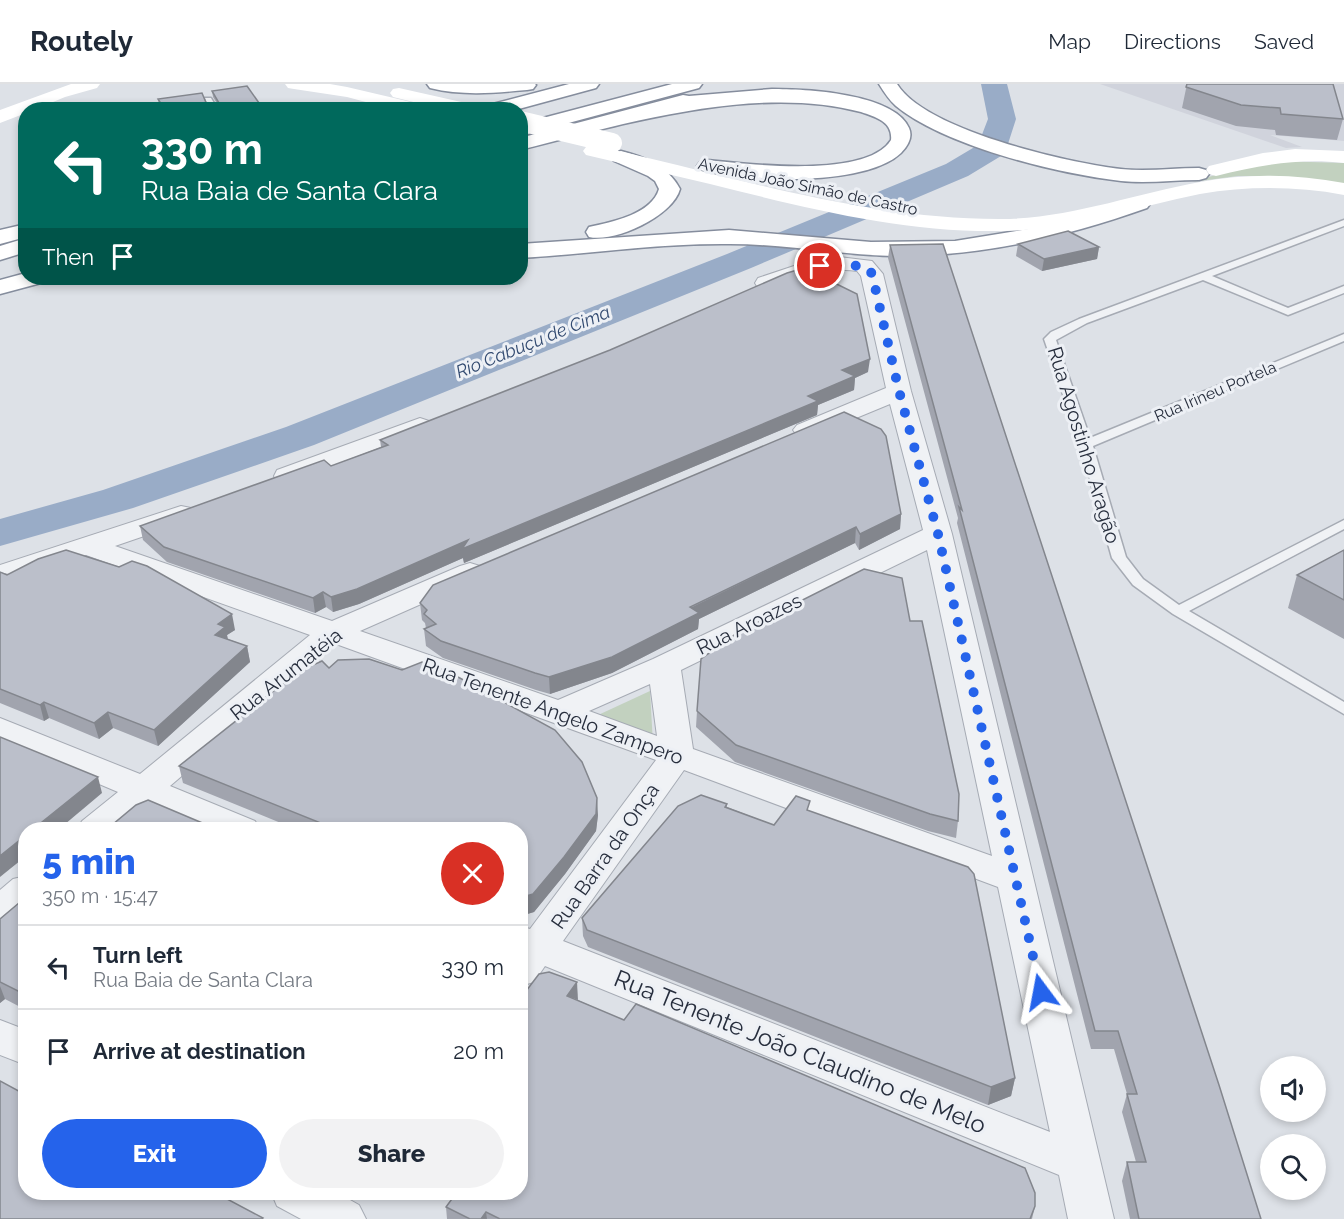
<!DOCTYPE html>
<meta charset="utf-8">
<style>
:root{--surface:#fff;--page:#f2f2f3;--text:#1f2937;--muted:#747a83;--line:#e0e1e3;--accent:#2563eb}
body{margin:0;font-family:Raleway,sans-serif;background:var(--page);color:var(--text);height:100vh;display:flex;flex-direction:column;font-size:22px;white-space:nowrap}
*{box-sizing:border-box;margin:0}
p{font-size:20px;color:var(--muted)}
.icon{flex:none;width:33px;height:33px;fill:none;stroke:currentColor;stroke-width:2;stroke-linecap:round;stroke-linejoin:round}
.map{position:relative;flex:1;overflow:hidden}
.details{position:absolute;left:18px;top:738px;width:510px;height:378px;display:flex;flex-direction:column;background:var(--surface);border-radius:24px;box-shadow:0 3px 9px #0003}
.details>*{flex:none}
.guide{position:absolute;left:18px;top:18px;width:510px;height:183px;border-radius:24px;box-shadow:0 3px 9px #0003;background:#00695c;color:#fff;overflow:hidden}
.controls{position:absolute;left:1260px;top:972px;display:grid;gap:12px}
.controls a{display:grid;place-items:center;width:66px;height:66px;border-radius:50%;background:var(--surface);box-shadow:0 3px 9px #0003;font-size:30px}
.pin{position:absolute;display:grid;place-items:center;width:51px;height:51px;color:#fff;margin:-26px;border:3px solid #fff;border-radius:50%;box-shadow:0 2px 6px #0007}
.me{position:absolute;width:66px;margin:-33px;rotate:347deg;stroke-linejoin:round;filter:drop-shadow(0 0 4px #0008)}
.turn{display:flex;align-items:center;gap:21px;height:126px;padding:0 24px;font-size:27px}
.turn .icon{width:78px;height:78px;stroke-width:2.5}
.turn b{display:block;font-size:42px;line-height:51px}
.then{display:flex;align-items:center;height:57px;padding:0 24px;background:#0003;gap:12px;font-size:22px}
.round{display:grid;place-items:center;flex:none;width:63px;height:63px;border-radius:32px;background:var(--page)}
.headline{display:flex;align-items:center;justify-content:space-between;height:102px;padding:0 24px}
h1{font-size:36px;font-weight:800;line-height:45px;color:var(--accent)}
.primary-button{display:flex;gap:12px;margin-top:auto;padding:12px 24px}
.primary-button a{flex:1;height:69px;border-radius:36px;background:var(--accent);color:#fff;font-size:24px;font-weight:800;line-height:69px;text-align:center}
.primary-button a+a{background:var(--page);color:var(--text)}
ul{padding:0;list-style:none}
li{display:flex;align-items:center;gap:18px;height:84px;padding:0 24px;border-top:2px solid var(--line)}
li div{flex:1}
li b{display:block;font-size:22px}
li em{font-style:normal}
header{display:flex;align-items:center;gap:36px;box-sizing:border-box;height:84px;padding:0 30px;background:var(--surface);border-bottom:2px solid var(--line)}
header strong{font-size:28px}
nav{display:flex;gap:33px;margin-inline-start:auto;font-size:21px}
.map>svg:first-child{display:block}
.built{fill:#d0d3dc}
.green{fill:#c2d1bf}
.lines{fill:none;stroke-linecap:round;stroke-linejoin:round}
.river{fill:#99acc7;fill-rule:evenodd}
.service-casing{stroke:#a6abb4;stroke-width:3}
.minor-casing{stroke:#a6abb4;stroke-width:2}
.trunk-casing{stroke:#858d9d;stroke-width:3}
.motorway-casing{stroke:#858d9d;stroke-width:3}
.service{fill:#f0f2f5;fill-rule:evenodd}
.minor{fill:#f0f2f5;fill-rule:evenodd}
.secondary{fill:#fff;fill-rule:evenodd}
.trunk{fill:#fff;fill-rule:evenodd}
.motorway{fill:#fff;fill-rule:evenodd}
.secondary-bridge{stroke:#fff;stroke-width:20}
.wall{fill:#a1a4ae}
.shaded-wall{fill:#83868d}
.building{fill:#bbbfca;stroke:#83868d;stroke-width:1.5}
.route{stroke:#2563eb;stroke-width:10;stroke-dasharray:0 18}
.labels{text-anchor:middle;stroke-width:6;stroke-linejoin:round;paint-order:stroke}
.far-street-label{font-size:16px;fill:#272e3d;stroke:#edf0f5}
.far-water-label{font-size:18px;font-style:italic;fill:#324a70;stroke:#edf0f5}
.street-label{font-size:20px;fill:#272e3d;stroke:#edf0f5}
.near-street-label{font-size:24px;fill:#272e3d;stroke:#edf0f5}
</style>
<header>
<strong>Routely</strong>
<nav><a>Map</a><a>Directions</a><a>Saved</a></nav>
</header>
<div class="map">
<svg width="1344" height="1135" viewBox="0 0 1344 1135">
<rect width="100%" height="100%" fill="#dde1e7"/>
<!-- built -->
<path class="built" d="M1100,0h244v57l-74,-6 32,12 -16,1z"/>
<!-- green -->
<g class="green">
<path d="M1276,77l68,2v22l-64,-9h-42l-46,6 57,-17z"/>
<path d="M650,607l3,53 -70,-22z"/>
</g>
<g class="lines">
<!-- river -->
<path class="river" d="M981,0h26l9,35 -10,31 -5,6 -33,20 -217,92 -437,177 -181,63 -133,38v-27l103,-29 183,-63 441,-173 219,-90 32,-19 10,-26z"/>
<!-- service casing -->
<g class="service-casing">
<g id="service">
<path d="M205,14h6l7,12h-8z"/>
<path d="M1344,136v6l-132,50 76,32 56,-22v7l-56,22 -85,-35 -116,43 -31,17 34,98 254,-104v7l-251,105 33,111 17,22 36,26 165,-85v9l-155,82 155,91v12l-171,-100 -40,-29 -21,-27 -32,-114 -36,-105 7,-7 28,-13z"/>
</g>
</g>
<!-- minor casing -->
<g class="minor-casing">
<g id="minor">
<path d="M839,173l33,4 11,13 28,117 41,143 162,685h-46l-9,-44 -514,-209 -11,16 -14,4v-60l10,3 126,-169 -320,-116 -166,142 85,35 5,9h-53l-59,-26 -29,26h-42l5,-9 36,-29 -118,-50v-24l140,56 170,-139 -224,-80 -86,29v-19l181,-59 10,2 4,6 -4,6 -76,26 217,75 128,-55 10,-3 10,3 5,6 -5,6 -120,53 198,69 95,-41 270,-129 -33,-126 -75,31 -9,3 -9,-3 -4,-5 4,-5 89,-37 -25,-112 -4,-5c-33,-5 -60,11 -91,19l-8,-2 -3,-5 3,-5 36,-12zM927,466l65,306 -299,-107 -12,-79zM650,600l7,52 -68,-25zM684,686l314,117 52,245 -487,-191z"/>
<path d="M420,334l9,3 4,5 -4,5 -132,51 -10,2 -10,-2 -3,-6 3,-6z"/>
<path d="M26,792v34l-13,10 -13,4v-34l13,-11z"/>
<path d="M0,936l26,10v35l-26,-10z"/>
<path d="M271,1108h65l23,13 7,14h-65l-24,-13z"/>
</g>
</g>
<!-- trunk casing -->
<g class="trunk-casing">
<g id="trunk">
<path d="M427,0h108l1,1 -3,4 -6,1c-33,3 -65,6 -97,-2z"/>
<path d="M569,0h30l-3,4 -81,22h-32l2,-4z"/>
<path d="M879,0h18c28,46 171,79 224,85 26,3 52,-1 78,-1l7,2 3,4 -3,4 -7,2c-26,0 -52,4 -78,1 -63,-7 -176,-35 -225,-75 -7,-6 -12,-14 -17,-22z"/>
<path d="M772,5c33,0 122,4 137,39 4,9 -1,18 -8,25 -36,34 -155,29 -201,17l-3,-4 3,-4 7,-2c40,4 160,19 184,-20 2,-18 -15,-23 -30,-28 -106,-28 -237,12 -341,38v-12l163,-43 6,1z"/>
<path d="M621,67c24,6 47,15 59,38 -7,27 -65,54 -91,48l-3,-5 3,-5c23,-5 63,-13 70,-38l-4,-8 -7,-5 -34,-15 -3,-4 3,-4z"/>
<path d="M1140,114l7,2 3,4 -3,4c-82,29 -166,49 -254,48 -54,-1 -108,-12 -163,-12 -70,-1 -140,10 -210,14v-14l209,-14 142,12 84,-1 92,-15z"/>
<path d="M26,140v13l-26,7v-14z"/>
<path d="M26,189v5h18l-3,5 -41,11v-14z"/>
</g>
</g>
<!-- motorway casing -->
<g class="motorway-casing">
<g id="motorway">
<path d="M672,0h30l-3,4 -179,48v-12z"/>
<path d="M26,154v14l-26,8v-14z"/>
</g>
</g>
<!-- service -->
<use href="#service" class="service"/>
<!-- minor -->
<use href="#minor" class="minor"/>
<!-- secondary -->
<g class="secondary">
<path d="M71,0h29l-3,4 -32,9 -31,13h-8v3l-26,10v-13z"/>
<path d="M285,0h45l17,3 81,19 2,4h-34l-49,-13 -53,-8 -6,-1z"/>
<path d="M399,4l80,18 2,4h-35l-53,-13 -3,-4 3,-4z"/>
<path d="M593,61c135,30 271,75 410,74 68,-1 131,-25 197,-37 47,-9 96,-8 144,1v12c-48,-9 -96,-9 -144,-1 -66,13 -128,36 -196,37 -100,2 -198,-23 -294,-47 -41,-10 -83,-19 -124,-29l-3,-4 3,-4z"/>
<path d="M1295,65l49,2v12c-45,-5 -85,2 -128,13l-7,-2 -3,-4 3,-4 54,-13z"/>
</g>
<!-- trunk -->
<use href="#trunk" class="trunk"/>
<!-- motorway -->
<use href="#motorway" class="motorway"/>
<!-- secondary-bridge -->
<path class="secondary-bridge" d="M520,37l92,22"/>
</g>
<!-- wall -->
<g class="wall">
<path d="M1187,0h146l10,35 -6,21 -61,-5 -1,-5 -39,-4 -54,-18z"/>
<path d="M212,7l52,19h-101l-4,-5 -1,-6 59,7 1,-1 -5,-8z"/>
<path d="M1018,160l81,3 -2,12 -55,12 -26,-15z"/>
<path d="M890,161l371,974h-131l-8,-38 5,-19h9l-14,-50 5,-18 -13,-45h-23l-134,-526 1,-5 -70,-260z"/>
<path d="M868,288l-13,6 -1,12 -36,15 -1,10 -353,148 -1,-5 -104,46 -26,8 -7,-5 -11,6 -148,-51 -24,-22 -3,-14 191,-60 50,-19 -1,-7z"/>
<path d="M901,430l-1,15 -41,21 -4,-7 -156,76 -1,10 -86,44 -62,21 -14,-4 -93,-32 -17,-12 -2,-17 2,-1 -1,-5 -3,-3 -2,-17z"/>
<path d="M1344,466v89l-56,-31 9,-33z"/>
<path d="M0,488l235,58 -8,5 1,4 19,7 3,16 -92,84 -45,-18 -14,11 -50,-21 -5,3 -44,-18z"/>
<path d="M910,537l48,200 -2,17 -28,-7 -193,-69 -39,-35 1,-16z"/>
<path d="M329,584l269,147 -2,16 -31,43 -31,38 -10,3 -4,4v-89h-222l-115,-47 -4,-17z"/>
<path d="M727,720v3l47,18 35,-14 206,267 -4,18 -23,9 -400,-158 -5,-11 -1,-18z"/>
<path d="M26,813v113l-21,-11 -5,4v-84z"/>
<path d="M578,916l457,206 -3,13h-585l-1,-12 9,-13 -3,-2h68z"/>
</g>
<!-- shaded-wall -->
<g class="shaded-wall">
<path d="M1099,163l-2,12 -55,12 2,-12z"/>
<path d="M870,275l-2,13 -13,6 -1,12 -36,15 -1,10 -353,148 -1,-5 -104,46 -26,8 -2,-15 477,-201 34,-26z"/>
<path d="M901,430l-1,15 -41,21 1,-16z"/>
<path d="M856,443l-1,16 -156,76 -1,10 -86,44 -62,21 -1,-17z"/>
<path d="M323,508l3,15 -11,6 -2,-15z"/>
<path d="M232,530l3,16 -8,5 1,7 -13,-7 3,-11z"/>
<path d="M247,562l3,16 -92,84 -4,-16z"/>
<path d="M44,618l5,16 -5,3 -4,-16z"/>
<path d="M108,628l5,16 -14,11 -5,-16z"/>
<path d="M98,693l4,16 -44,37h-26z"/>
<path d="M597,714l1,17 -2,16 -31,43 -31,38 -10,3 -3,4 -1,-19z"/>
<path d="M26,751v21l-26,21v-21z"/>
<path d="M577,898l1,18 -11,-4z"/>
<path d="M0,902l5,13 -5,4z"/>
<path d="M1015,994l-4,18 -23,9 3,-18z"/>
<path d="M486,1128l1,7h-6z"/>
</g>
<!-- building -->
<g class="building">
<path d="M1187,0h146l10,35 -62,-5 -1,-6 -39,-3 -55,-18z"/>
<path d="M247,2l17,24h-99l-7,-11 44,-6 5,12 10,1 2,-3 -7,-12z"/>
<path d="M1068,147l31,16 -55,12 -26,-15z"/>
<path d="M943,160l276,841 42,134h-122l-12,-57h19l-19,-68h10l-19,-63h-23l-136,-524 3,3 -72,-265z"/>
<path d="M804,184l53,26 13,65 -28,11 13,6 -47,20 10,5 -356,148 6,-9 -111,49 -26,8 -8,-5 -10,6 -149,-51 -24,-21 184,-66 7,6 57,-21 -8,-5 230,-90 177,-77z"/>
<path d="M844,328l37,17 5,7 15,78 -41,20 -4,-7 -166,80 9,6 -87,44 -63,20 -14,-4 -94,-32 -17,-12 12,-5 -12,-10 3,-4 -7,-7 13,-18z"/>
<path d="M66,466l53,17 13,-6 15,5 85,48 -14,10 7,3 -10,8 32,11 -93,84 -46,-18 -14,11 -50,-21 -4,3 -40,-16v-117l7,3 31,-16z"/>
<path d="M1344,466v50l-47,-25z"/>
<path d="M864,485l38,9 8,43h12l37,173 -1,27 -28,-7 -194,-69 -39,-34 4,-52 36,-26z"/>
<path d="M369,575l33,11 20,-8 25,9 108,59 27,32 15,36 -1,16 -32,43 -31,37 -10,3 -3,3v-70h-182l-159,-64 120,-95 23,-10 7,7 9,-8z"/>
<path d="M0,653l98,40 -66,53h-6v5l-26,21z"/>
<path d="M701,711l26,9 -2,3 49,18 22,-29 14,5 -3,9 161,57 6,7 41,204 -24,9 -404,-157 -5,-12 96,-112z"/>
<path d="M148,716l71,30h-113l30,-25z"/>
<path d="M26,813v98l-26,-13v-63z"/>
<path d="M549,888l28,10 -10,14 57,24 12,-16 389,164 10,25v13l-5,13h-530l-14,-7 -5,7h-11l-24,-12 11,-15h63v-193l19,-25z"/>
<path d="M0,997l26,14v97h188l49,26 -1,1h-262z"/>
</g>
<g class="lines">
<!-- route -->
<path class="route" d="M820,182l28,-2 21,5 3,5 27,117 39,143 103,458"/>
</g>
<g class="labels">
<!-- far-street labels -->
<g class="far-street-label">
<text transform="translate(808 102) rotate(12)" y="6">Avenida João Simão de Castro</text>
<text transform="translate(1215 307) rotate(-23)" y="6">Rua Irineu Portela</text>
</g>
<!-- far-water labels -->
<g class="far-water-label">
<text transform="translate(533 258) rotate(-22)" y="6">Rio Cabuçu de Cima</text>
</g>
<!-- street labels -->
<g class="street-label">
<text transform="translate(1084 361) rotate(73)" y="7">Rua Agostinho Aragão</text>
<text transform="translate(749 540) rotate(-26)" y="7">Rua Aroazes</text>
<text transform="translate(286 590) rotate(-38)" y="7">Rua Arumatéia</text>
<text transform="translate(553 627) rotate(20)" y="7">Rua Tenente Angelo Zampero</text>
<text transform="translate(605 772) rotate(-55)" y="7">Rua Barra da Onça</text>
</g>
<!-- near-street labels -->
<g class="near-street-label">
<text transform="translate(800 968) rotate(22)" y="8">Rua Tenente João Claudino de Melo</text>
</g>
</g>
</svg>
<div class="controls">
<a><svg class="icon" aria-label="sound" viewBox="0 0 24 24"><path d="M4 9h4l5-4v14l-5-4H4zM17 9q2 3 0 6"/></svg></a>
<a><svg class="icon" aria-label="search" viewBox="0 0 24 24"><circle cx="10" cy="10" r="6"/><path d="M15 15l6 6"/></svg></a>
</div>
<div class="pin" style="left:820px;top:182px;background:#d93025"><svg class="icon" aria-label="arrive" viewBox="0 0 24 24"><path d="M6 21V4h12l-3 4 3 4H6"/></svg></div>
<svg class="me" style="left:1041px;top:908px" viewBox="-20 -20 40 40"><path d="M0-17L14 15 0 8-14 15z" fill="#2563eb" stroke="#fff" stroke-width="4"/></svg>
<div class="guide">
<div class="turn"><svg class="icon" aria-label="left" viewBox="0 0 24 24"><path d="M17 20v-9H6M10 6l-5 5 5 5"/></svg><div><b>330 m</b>Rua Baia de Santa Clara</div></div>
<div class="then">Then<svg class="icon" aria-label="arrive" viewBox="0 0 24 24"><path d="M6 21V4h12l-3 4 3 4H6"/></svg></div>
</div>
<section class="details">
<div class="headline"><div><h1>5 min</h1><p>350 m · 15:47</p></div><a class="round" style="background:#d93025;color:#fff"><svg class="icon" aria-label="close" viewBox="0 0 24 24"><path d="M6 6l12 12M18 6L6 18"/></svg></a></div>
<ul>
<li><svg class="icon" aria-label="left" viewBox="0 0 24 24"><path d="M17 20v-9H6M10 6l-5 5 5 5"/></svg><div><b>Turn left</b><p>Rua Baia de Santa Clara</p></div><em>330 m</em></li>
<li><svg class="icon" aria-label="arrive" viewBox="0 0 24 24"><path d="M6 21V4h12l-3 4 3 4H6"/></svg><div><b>Arrive at destination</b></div><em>20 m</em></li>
</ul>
<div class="primary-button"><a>Exit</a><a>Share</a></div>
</section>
</div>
